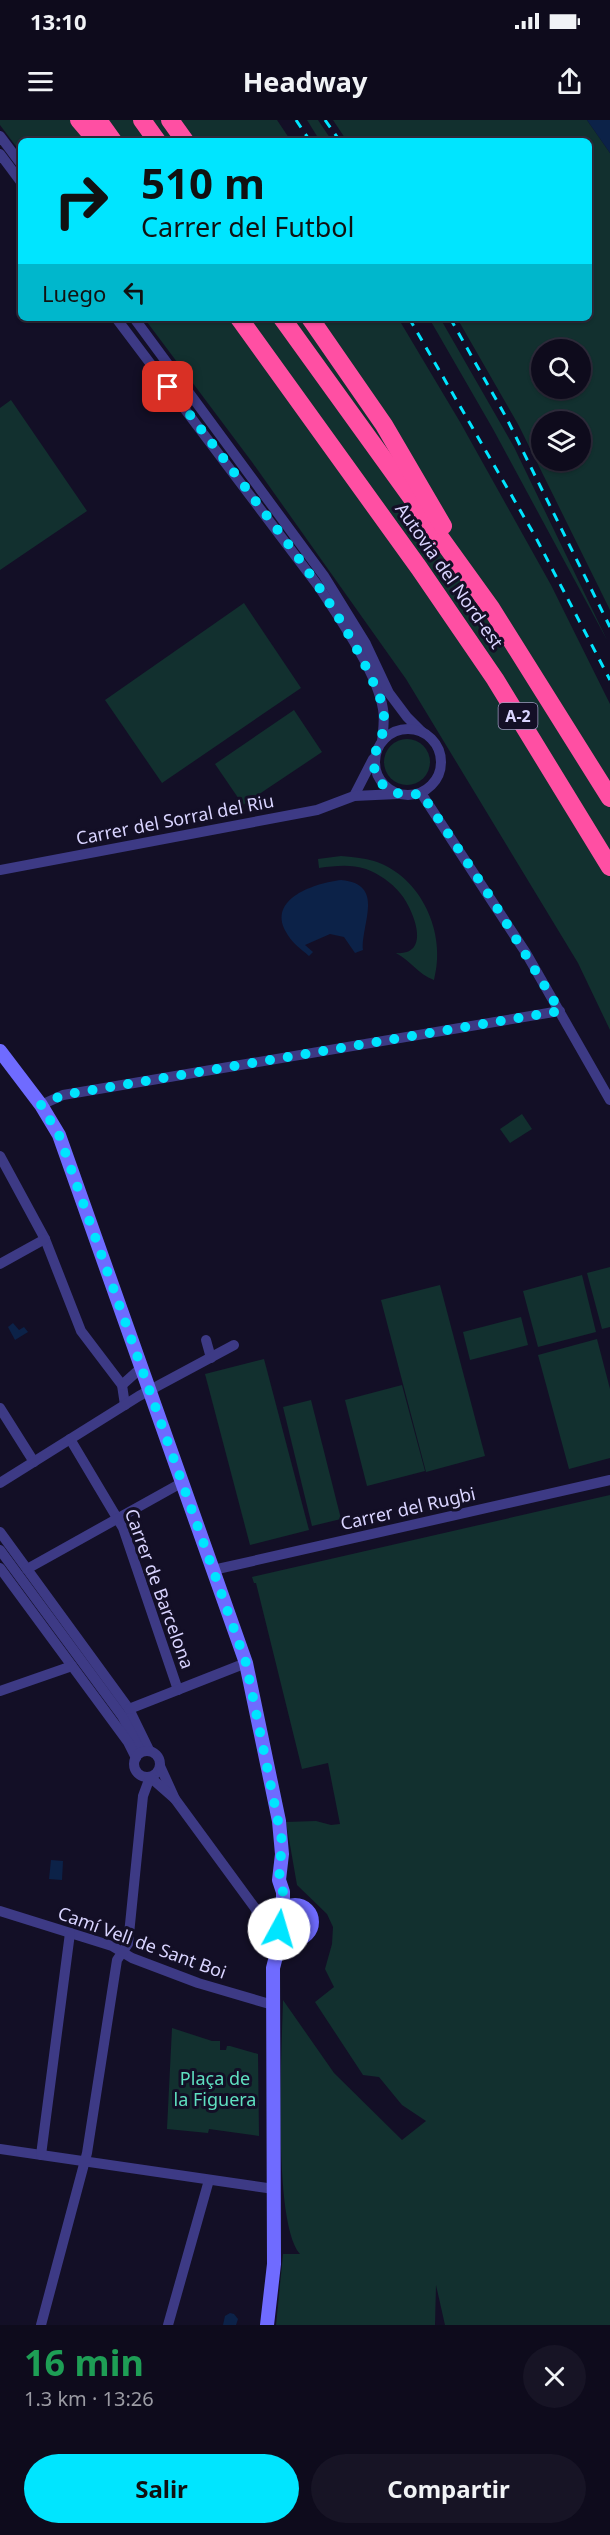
<!DOCTYPE html>
<html lang="es">
<meta charset="utf-8">
<style>
:root{--surface:#0e0b1c;--page:#171425;--text:#f1f3f6;--muted:#9b9ba3;--line:#2e2b3b;--accent:#00e5ff}
body{margin:0;font-family:"Noto Sans",sans-serif;background:var(--page);color:var(--text);height:100vh;display:flex;flex-direction:column;font-size:22px;white-space:nowrap}
*{box-sizing:border-box;margin:0}
p{font-size:20px;color:var(--muted)}
.icon{flex:none;width:33px;height:33px;fill:none;stroke:currentColor;stroke-width:2;stroke-linecap:round;stroke-linejoin:round}
.map{position:relative;height:2205px;overflow:hidden}
.side{display:flex;flex-direction:column;background:var(--surface);flex:1}
.side>*{flex:none}
.banner{position:absolute;left:18px;top:18px;width:574px;height:183px;border-radius:9px;box-shadow:0 2px 4px #0004,0 0 0 2px var(--line);background:#00e5ff;color:#111;overflow:hidden}
.fabs{position:absolute;left:531px;top:219px;display:grid;gap:12px}
.fabs a{display:grid;place-items:center;width:60px;height:60px;border-radius:50%;background:var(--surface);box-shadow:0 2px 4px #0004,0 0 0 2px var(--line);font-size:30px}
.pin{position:absolute;display:grid;place-items:center;width:51px;height:51px;color:#fff;margin:-26px;border-radius:12px;box-shadow:0 3px 9px #0006}
.me{position:absolute;width:66px;margin:-33px;rotate:6deg;stroke-linejoin:round;filter:drop-shadow(0 0 4px #0008)}
.turn{display:flex;align-items:center;gap:21px;height:126px;padding:0 24px;font-size:27px}
.turn .icon{width:78px;height:78px;stroke-width:2.5}
.turn b{display:block;font-size:42px;line-height:51px}
.then{display:flex;align-items:center;height:57px;padding:0 24px;background:#0003;gap:12px;font-size:22px}
.round{display:grid;place-items:center;flex:none;width:63px;height:63px;border-radius:32px;background:var(--page)}
.headline{display:flex;align-items:center;justify-content:space-between;height:102px;padding:0 24px}
h1{font-size:36px;font-weight:700;line-height:45px;color:#1e9e55}
.action{display:flex;gap:12px;margin-top:auto;padding:12px 24px}
.action a{flex:1;height:69px;border-radius:36px;background:var(--accent);color:#111;font-size:24px;font-weight:700;line-height:69px;text-align:center}
.action a+a{background:var(--page);color:var(--text)}
.status{display:flex;justify-content:space-between;align-items:center;height:42px;padding:0 30px;background:var(--surface);direction:ltr}
.status svg{height:16px;fill:currentColor}
header{display:flex;justify-content:space-between;align-items:center;height:78px;padding:0 24px;background:var(--surface);font-size:27px;font-weight:700}
.map>svg:first-child{display:block}
.green{fill:#12302f;fill-rule:evenodd}
.water{fill:#0c2248}
.lines{fill:none;stroke-linecap:round;stroke-linejoin:round}
.street{stroke:#3d3a85;stroke-width:10}
.secondary{stroke:#6f6bff;stroke-width:14}
.highway{stroke:#ff4fa3;stroke-width:18}
.rail{stroke:#00e5ff;stroke-width:3;stroke-dasharray:9 8;stroke-linecap:butt}
.route{stroke:#00e5ff;stroke-width:10;stroke-dasharray:0 18}
.labels{text-anchor:middle;stroke-width:6;stroke-linejoin:round;paint-order:stroke}
.shield{fill:#130f26;stroke:#9e99be;stroke-width:1.5}
.shield-label{font-size:16px;font-weight:bold;fill:#d9d4ff}
.street-label{font-size:18px;fill:#d9d4ff;stroke:#130f26}
.park-label{font-size:18px;fill:#5fe0c0;stroke:#130f26}
</style>
<div class="status"><b>13:10</b><svg viewBox="0 0 49 12"><path d="M0 12V9h3v3zM5 12V6h3v6zM10 12V3h3v9zM15 12V0h3v12zM26 1h20v11H26zM47 4h2v5h-2z"/></svg></div>
<header><svg class="icon" aria-label="menu" viewBox="0 0 24 24"><path d="M4 6h16M4 12h16M4 18h16"/></svg>Headway<svg class="icon" aria-label="share" viewBox="0 0 24 24"><path d="M12 15V3M7 8l5-5 5 5M5 13v7h14v-7"/></svg></header>
<div class="map">
<svg width="610" height="2205" viewBox="0 0 610 2205">
<rect width="100%" height="100%" fill="#130f26"/>
<!-- green -->
<g class="green">
<path d="M0,0h277l14,21h-270v12l-21,-28z"/>
<path d="M307,0h11l14,21h-12z"/>
<path d="M333,0h254l23,33v457l-91,-184 -62,-108h133v-177h-243zM542,230h38v38h-38zM542,302h38v38h-38z"/>
<path d="M144,198h254l62,104 91,163 59,119v326l-32,-67 -172,-284 -154,-217z"/>
<path d="M429,198h11l74,129 93,193 -114,-211z"/>
<path d="M11,280l76,111 -87,59v-162z"/>
<path d="M244,483l57,85 -139,95 -57,-83z"/>
<path d="M294,590l28,42 -79,53 -28,-41z"/>
<circle cx="407" cy="642" r="23"/>
<path d="M341,736c11,1 22,2 33,5 47,15 73,72 60,119 -16,-6 -23,-19 -38,-27 37,3 17,-45 4,-60 -9,-11 -21,-19 -34,-24 -16,-5 -31,-3 -47,-1l-1,-9z"/>
<path d="M522,994l10,15 -22,14 -10,-14z"/>
<path d="M610,1147v60l-8,2 -15,-56z"/>
<path d="M582,1155l14,57 -58,15 -15,-56z"/>
<path d="M440,1165l45,171 -59,16 -45,-172z"/>
<path d="M521,1197l7,28 -58,15 -7,-28z"/>
<path d="M597,1219l13,50v69l-41,11 -31,-114z"/>
<path d="M264,1239l45,171 -59,15 -45,-171z"/>
<path d="M402,1265l23,86 -58,15 -22,-86z"/>
<path d="M311,1280l30,119 -29,7 -29,-119z"/>
<path d="M610,1375v830h-165l-9,-40 -1,40h-159l7,-71h17c-28,-31 -18,-208 -17,-254l51,73 68,67 24,-19 -24,-16 -23,-28 -16,-2 -48,-73 19,-15 -9,-18 7,-25 1,-17 -6,-13 -30,-29 -11,-63 30,-1 15,4 9,-1 -12,-61 -26,6 -46,-186h-2l-2,-6z"/>
<path d="M172,1908l40,13h8v9h6l1,-4h3l28,8 1,82 -50,-7 -1,4 -41,-4z"/>
</g>
<!-- water -->
<g class="water">
<path d="M587,0h23v33z"/>
<path d="M341,760c45,4 20,44 22,70l-8,3 -11,-16 -14,-3 -25,11 8,7 -4,4c-8,-7 -18,-14 -23,-24 -19,-34 30,-49 55,-52z"/>
<path d="M13,1203l6,7 5,-3 4,5 -13,8 -7,-13z"/>
<path d="M51,1740l12,1 -1,19 -13,-1z"/>
<path d="M230,2193l4,1 4,5 -2,6h-13l2,-9z"/>
</g>
<g class="lines">
<!-- street -->
<g class="street">
<path d="M0,16l21,28"/>
<path d="M0,34l21,28"/>
<path d="M116,198l203,269c21,32 58,85 64,122 2,11 0,22 -1,32"/>
<path d="M134,198l190,258 42,68 23,49 18,24 15,15"/>
<circle cx="408" cy="642" r="33"/>
<path d="M421,673l105,160 84,147"/>
<path d="M354,676l19,-37"/>
<path d="M0,750l317,-60 37,-14 43,-2"/>
<path d="M41,985l22,-10 497,-84"/>
<path d="M0,1036l45,83 36,92 41,54 3,20"/>
<path d="M0,1144l45,-25"/>
<path d="M206,1220l5,18"/>
<path d="M122,1265l20,-18"/>
<path d="M0,1288l34,54"/>
<path d="M70,1319l53,89 55,162"/>
<path d="M0,1363l139,-87 95,-51"/>
<path d="M0,1412l129,177 20,41"/>
<path d="M0,1430l122,166 17,32"/>
<path d="M0,1448l128,174 8,16"/>
<path d="M27,1449l156,-87"/>
<path d="M213,1450l397,-90"/>
<path d="M0,1571l72,-25"/>
<path d="M129,1589l117,-46"/>
<circle cx="147" cy="1644" r="13"/>
<path d="M160,1646l15,33 80,109c4,11 12,19 24,21"/>
<path d="M255,1788l8,5h18"/>
<path d="M0,1791l112,35 20,12 66,25 75,22"/>
<path d="M0,2029l274,40"/>
<path d="M41,2035l29,-222"/>
<path d="M41,2205l46,-172 30,-193 11,-16 15,-148 7,-19 25,22"/>
<path d="M168,2205l41,-145"/>
</g>
<!-- secondary -->
<g class="secondary">
<path d="M0,931l41,54 18,30 187,528 33,158 3,33 -3,26 4,12v18"/>
<circle cx="295" cy="1802" r="17"/>
<path d="M267,2205l7,-61 -1,-296 9,-35"/>
</g>
<!-- highway -->
<g class="highway">
<path d="M79,0l18,21"/>
<path d="M98,0l15,21"/>
<path d="M142,0l15,21"/>
<path d="M170,0l15,21"/>
<path d="M239,198l180,250 76,111 115,188"/>
<path d="M282,198l209,290 119,190"/>
<path d="M310,198l74,107 59,101"/>
</g>
<!-- rail -->
<g class="rail">
<path d="M296,0l14,21"/>
<path d="M325,0l15,21"/>
<path d="M409,198l126,218 75,144"/>
<path d="M450,198l56,99 104,210"/>
</g>
</g>
<g class="lines">
<!-- route -->
<path class="route" d="M168,267c30,38 60,77 89,116 44,57 88,116 118,183 6,12 10,26 9,39 -1,13 -9,23 -10,35 -2,26 24,40 47,33l70,105 69,113 -497,84 -22,10 18,30 187,528 36,178 -3,39 4,12v18l-4,8v11"/>
</g>
<g class="labels">
<!-- shield labels -->
<rect class="shield" x="498.5" y="583" width="39" height="26" rx="4.5"/>
<g class="shield-label">
<text x="518" y="602">A-2</text>
</g>
<!-- street labels -->
<g class="street-label">
<text transform="translate(449 456) rotate(55)" y="6">Autovia del Nord-est</text>
<text transform="translate(175 700) rotate(-11)" y="6">Carrer del Sorral del Riu</text>
<text transform="translate(408 1389) rotate(-13)" y="6">Carrer del Rugbi</text>
<text transform="translate(159 1469) rotate(70)" y="6">Carrer de Barcelona</text>
<text transform="translate(142 1823) rotate(20)" y="6">Camí Vell de Sant Boi</text>
</g>
<!-- park labels -->
<g class="park-label">
<text x="215" y="1965">Plaça de<tspan x="215" dy="21">la Figuera</tspan></text>
</g>
</g>
</svg>
<div class="fabs">
<a><svg class="icon" aria-label="search" viewBox="0 0 24 24"><circle cx="10" cy="10" r="6"/><path d="M15 15l6 6"/></svg></a>
<a><svg class="icon" aria-label="layers" viewBox="0 0 24 24"><path d="M12 4l9 5-9 5-9-5zM3 14l9 5 9-5"/></svg></a>
</div>
<div class="pin" style="left:168px;top:267px;background:#d93025"><svg class="icon" aria-label="arrive" viewBox="0 0 24 24"><path d="M6 21V4h12l-3 4 3 4H6"/></svg></div>
<svg class="me" style="left:279px;top:1809px" viewBox="-20 -20 40 40"><circle r="19" fill="#fff"/><path d="M0-13L10 11 0 6-10 11z" fill="#00e5ff"/></svg>
<div class="banner">
<div class="turn"><svg class="icon" aria-label="right" viewBox="0 0 24 24"><path d="M7 20v-9h11M14 6l5 5-5 5"/></svg><div><b>510 m</b>Carrer del Futbol</div></div>
<div class="then">Luego<svg class="icon" aria-label="left" viewBox="0 0 24 24"><path d="M17 20v-9H6M10 6l-5 5 5 5"/></svg></div>
</div>
</div>
<section class="side">
<div class="headline"><div><h1>16 min</h1><p>1.3 km · 13:26</p></div><a class="round"><svg class="icon" aria-label="close" viewBox="0 0 24 24"><path d="M6 6l12 12M18 6L6 18"/></svg></a></div>
<div class="action"><a>Salir</a><a>Compartir</a></div>
</section>
